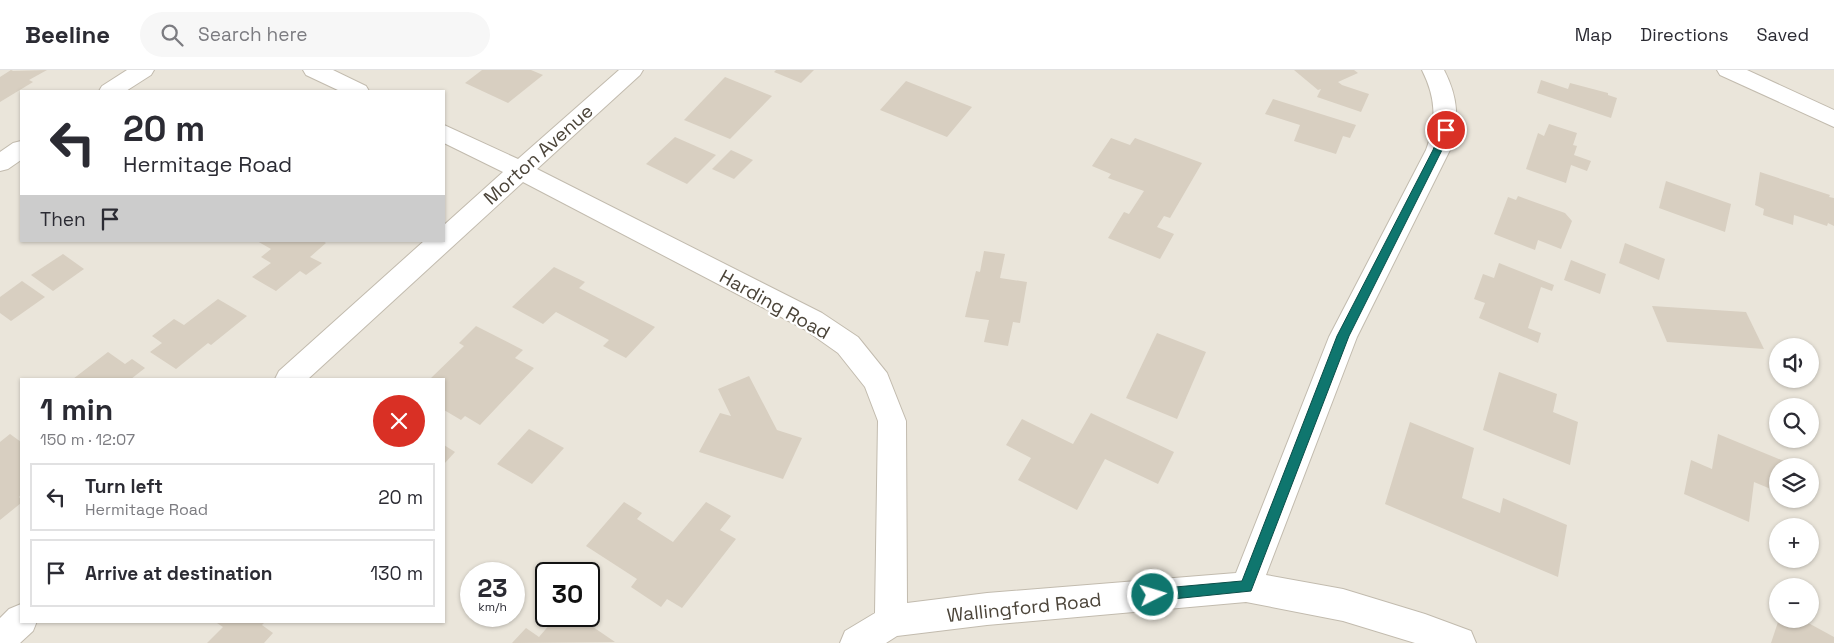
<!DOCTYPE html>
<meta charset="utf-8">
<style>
:root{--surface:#fff;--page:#f7f7f7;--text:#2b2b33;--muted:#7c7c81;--line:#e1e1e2}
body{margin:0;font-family:"Space Grotesk",sans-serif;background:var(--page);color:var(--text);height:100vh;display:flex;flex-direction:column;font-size:19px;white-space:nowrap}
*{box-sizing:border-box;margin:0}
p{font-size:16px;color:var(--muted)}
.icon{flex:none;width:28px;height:28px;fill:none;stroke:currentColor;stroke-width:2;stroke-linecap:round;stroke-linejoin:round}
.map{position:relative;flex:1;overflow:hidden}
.panel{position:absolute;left:20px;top:308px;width:425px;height:245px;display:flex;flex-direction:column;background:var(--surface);border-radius:0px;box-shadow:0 1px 4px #0004}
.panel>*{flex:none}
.guide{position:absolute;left:20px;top:20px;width:425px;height:152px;border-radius:0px;box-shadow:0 1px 4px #0004;background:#fff;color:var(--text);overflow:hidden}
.tools{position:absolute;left:1769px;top:268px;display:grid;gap:10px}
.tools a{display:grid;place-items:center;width:50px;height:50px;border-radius:50%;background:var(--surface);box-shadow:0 1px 4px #0004;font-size:25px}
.speed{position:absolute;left:460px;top:492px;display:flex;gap:10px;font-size:25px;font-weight:700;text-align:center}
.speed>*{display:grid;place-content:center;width:65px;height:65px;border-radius:50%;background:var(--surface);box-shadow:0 1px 4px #0004;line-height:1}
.speed small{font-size:12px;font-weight:400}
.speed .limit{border:2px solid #111;border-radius:8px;background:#fff;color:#111}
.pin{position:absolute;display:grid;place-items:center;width:42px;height:42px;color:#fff;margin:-21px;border:2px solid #fff;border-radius:50%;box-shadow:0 1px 5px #0007}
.me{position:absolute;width:55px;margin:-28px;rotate:85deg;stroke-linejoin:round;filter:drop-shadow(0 0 4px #0008)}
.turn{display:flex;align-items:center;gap:18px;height:105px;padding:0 20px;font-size:22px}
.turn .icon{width:65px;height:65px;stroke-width:2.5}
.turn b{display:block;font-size:35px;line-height:42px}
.then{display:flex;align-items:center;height:48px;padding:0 20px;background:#0003;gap:10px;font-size:19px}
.round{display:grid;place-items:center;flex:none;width:52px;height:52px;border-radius:26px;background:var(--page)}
.overview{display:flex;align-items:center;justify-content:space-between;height:85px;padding:0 20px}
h1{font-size:30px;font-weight:800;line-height:38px}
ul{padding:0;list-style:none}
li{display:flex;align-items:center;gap:15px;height:68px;margin:0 10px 8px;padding:0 10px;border:2px solid var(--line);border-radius:0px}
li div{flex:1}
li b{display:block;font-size:19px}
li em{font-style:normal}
header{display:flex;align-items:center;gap:30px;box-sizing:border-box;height:70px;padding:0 25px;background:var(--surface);border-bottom:1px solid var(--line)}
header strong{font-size:24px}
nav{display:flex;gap:28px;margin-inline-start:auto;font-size:18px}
.search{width:350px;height:45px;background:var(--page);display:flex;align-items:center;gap:12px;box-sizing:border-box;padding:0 18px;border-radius:28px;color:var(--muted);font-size:19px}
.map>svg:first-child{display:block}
.residential{fill:#eae5da;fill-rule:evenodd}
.building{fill:#d8cfc1}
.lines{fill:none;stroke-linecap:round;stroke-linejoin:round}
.minor-casing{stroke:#c2bbae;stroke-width:2}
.minor{fill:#fff;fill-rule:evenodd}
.route{fill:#0f766e;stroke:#0a4d48}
.labels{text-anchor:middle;stroke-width:4.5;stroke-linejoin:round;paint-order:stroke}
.street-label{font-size:19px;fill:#4b4439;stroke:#fff}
</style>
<header>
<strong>Beeline</strong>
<div class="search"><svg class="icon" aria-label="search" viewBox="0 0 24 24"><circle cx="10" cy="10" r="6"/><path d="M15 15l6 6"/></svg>Search here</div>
<nav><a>Map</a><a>Directions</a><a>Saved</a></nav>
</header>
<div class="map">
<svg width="1834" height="573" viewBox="0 0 1834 573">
<rect width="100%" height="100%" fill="#f6f3ec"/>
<!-- residential -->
<path class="residential" d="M0,0h1834v573h-1834zM21,21h423v150h-423zM1778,276h32v33h-32zM21,309h423v242h-423zM1778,336h32v33h-32zM1778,396h32v33h-32zM1778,456h32v33h-32zM471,504h43v42h-43zM546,504h43v42h-43zM1778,516h32v33h-32z"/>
<!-- building -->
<g class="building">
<path d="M11,0l2,1 34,-1 -18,10 4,2 -33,20v-25z"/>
<path d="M482,0h49l12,5 -35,28 -43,-20z"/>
<path d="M776,0h38l-13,13 -27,-11z"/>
<path d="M1294,0h60l4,3 -20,9 4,3 27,9 -8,18 -44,-15 4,-8 -3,1z"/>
<path d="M725,7l47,19 -42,43 -46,-19z"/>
<path d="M1541,10l27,9 2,-6 38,10v2l9,3 -6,20 -74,-25z"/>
<path d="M906,11l66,26 -25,30 -67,-27z"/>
<path d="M1273,29l83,26 -6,13 -7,-2 -7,18 -42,-13 6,-16 -35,-11z"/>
<path d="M1549,54l28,9 -4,12 4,1 -3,9 17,6 -4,10 -16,-6 -5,18 -40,-14 12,-36 6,3z"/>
<path d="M675,67l41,18 -29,29 -41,-20z"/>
<path d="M1111,68l19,7 5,-7 67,25 -32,55 -6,-2 -7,11 17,7 -14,25 -52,-21 16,-26 5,2 15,-23 -36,-13 3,-4 -19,-8z"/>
<path d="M731,80l22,10 -19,19 -22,-10z"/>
<path d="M1760,102l70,23 -1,2 5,1v28l-6,-3 -1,3 -33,-11 -1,10 -30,-10 1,-6 -9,-4z"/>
<path d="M1666,111l65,23 -6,28 -66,-24z"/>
<path d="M1518,126l47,17 7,8 -11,28 -23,-9 -3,10 -41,-16 14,-37 8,3z"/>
<path d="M257,171h66l3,2 -16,14 12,6 -16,12 -6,-4 -24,20 -24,-14 19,-14 -10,-6 10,-8z"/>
<path d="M1625,173l40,16 -6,21 -40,-17z"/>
<path d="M984,181l21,3 -5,24 27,4 -7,41 -7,-1 -5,24 -24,-4 5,-22 -24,-3 11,-46 4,1z"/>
<path d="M63,184l21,15 -31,22 -22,-16z"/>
<path d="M1571,190l35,14 -6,20 -36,-14z"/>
<path d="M1499,193l55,22 -2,6 -11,-4 -13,41 13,5 -3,10 -59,-25 6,-15 -11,-4 9,-25 11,4z"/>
<path d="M554,197l31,15 -6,6 76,39 -29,31 -23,-12 6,-6 -53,-28 -13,12 -31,-17z"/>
<path d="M22,211l23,16 -34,24 -11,-8v-16z"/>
<path d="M218,229l29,17 -36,29 -3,-2 -32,26 -26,-17 12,-9 -10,-7 22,-17 10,6z"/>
<path d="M1652,236l94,6 18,37 -97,-7z"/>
<path d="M476,256l47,24 -8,8 19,10 -54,57 -15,-9 -4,4 -17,-10v-31h-14l34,-33 -5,-3z"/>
<path d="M1157,263l49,19 -29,67 -51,-21z"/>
<path d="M108,282l17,12 7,-5 13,9 -14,11h-58z"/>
<path d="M1499,302l58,22 -4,18 25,10 -8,43 -87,-35z"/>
<path d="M749,306l28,54 25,8 -19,41 -84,-27 21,-39 11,3 -13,-27z"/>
<path d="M1091,343l83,39 -16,32 -53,-25 -28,51 -59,-30 13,-22 -25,-13 16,-26 51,25z"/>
<path d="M1410,352l64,26 -12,50 38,15 3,-15 64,27 -9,52 -173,-73z"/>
<path d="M529,359l35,19 -32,36 -35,-20z"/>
<path d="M10,364l11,8v53l-2,2 2,2v4l-21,17v-78z"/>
<path d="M1718,364l78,32h-18v26l-24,-10 -5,40 -65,-28 7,-34 21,9z"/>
<path d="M444,375l11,7 -11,12z"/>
<path d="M624,432l18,11 -5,6 36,23 33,-40 25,14 -11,14 16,9 -54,69 -15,-9 -6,8 -30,-20 6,-8 -51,-33z"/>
<path d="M557,546h20l38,26 -103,1 14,-15 13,9z"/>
<path d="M1779,549h22l33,18v6h-63z"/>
<path d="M214,551h52l-4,4 11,8 -9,10h-57l16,-16z"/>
</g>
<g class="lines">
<!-- minor casing -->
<g class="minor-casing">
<g id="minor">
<path d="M127,0h27l-3,5 -25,16h-27l3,-5z"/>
<path d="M303,0h30l33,16 3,5h-29l-34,-16z"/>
<path d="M619,0h24l-3,5 -103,94 285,144 36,24 29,36 19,48 1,182 80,-10 249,-20 93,-236 97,-187c11,-29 10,-52 -4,-80h22c14,27 16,51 6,80l-93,187 -91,238 77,14 82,25 46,17 5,12h-61l-72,-22 -97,-19 -259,23 -90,11 -11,7h-46l5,-12 30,-18 3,-192 -13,-34 -27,-34 -34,-24 -281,-147 -215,197h-33l4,-8 145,-130h20v-16l59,-53 -59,-29v-18l74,34z"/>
<path d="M1717,0h30l87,40v17l-114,-52z"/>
<path d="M21,71v19l-13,9 -8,2v-19l13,-9z"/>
<path d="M21,534v17h16l-4,10 -13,12h-20v-25l9,-9z"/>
</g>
</g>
<!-- minor -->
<use href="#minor" class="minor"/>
</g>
<!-- route -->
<path class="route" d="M1446,57l4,3 -8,20 -93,186 -98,255 -98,10 -4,-2 -2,-4 2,-5 4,-1 89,-8 95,-245 96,-186 8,-20z"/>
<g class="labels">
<!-- street labels -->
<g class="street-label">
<text transform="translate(538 84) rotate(-42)" y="7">Morton Avenue</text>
<text transform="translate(775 234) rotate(29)" y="7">Harding Road</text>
<text transform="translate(1024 537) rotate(-6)" y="7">Wallingford Road</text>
</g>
</g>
</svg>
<div class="tools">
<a><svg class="icon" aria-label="sound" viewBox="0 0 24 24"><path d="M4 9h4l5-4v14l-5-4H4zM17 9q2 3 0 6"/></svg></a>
<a><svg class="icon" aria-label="search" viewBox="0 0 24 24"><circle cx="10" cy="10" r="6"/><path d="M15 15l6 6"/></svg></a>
<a><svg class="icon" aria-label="layers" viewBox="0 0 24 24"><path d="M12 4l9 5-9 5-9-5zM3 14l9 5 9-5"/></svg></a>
<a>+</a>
<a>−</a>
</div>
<div class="speed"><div>23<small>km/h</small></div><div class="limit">30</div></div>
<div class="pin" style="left:1446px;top:60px;background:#d93025"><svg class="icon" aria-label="arrive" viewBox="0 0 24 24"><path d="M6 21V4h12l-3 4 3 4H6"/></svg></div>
<svg class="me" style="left:1153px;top:525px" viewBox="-20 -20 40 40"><circle r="17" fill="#0f766e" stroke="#fff" stroke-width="3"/><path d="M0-11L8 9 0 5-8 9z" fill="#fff"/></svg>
<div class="guide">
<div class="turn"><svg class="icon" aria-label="left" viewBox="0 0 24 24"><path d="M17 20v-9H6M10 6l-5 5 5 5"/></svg><div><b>20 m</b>Hermitage Road</div></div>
<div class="then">Then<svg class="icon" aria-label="arrive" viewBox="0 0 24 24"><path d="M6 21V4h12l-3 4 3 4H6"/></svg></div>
</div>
<section class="panel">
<div class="overview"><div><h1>1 min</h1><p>150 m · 12:07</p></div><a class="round" style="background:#d93025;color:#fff"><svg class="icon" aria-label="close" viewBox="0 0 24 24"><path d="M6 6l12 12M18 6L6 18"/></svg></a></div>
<ul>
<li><svg class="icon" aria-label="left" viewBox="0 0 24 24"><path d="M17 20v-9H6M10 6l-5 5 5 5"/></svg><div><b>Turn left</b><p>Hermitage Road</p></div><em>20 m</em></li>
<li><svg class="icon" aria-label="arrive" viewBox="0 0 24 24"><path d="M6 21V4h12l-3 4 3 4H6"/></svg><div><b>Arrive at destination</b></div><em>130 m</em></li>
</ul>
</section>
</div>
